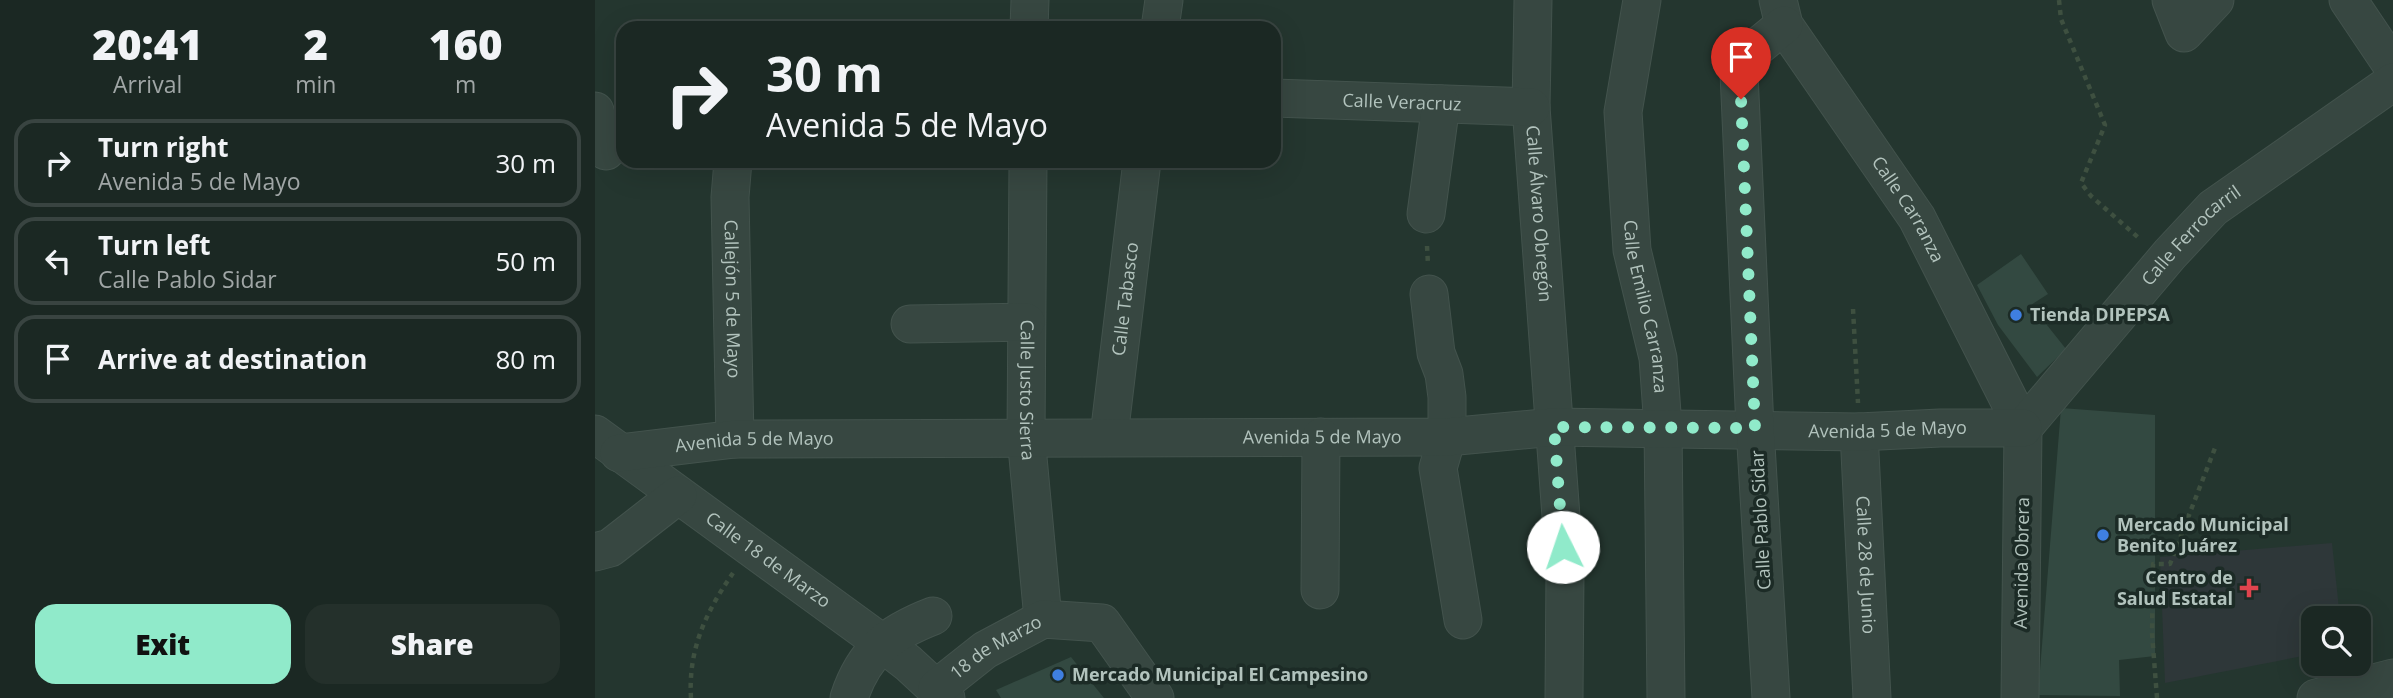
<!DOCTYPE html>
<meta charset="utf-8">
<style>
:root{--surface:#1b2823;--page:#24302b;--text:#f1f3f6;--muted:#a0a6a6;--line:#394441;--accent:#90eaca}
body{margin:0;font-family:"Open Sans",sans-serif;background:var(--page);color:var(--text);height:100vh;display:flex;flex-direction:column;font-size:26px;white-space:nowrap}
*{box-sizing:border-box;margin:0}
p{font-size:23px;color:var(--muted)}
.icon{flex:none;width:38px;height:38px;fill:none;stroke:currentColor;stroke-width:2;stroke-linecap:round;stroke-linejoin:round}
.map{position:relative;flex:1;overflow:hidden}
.side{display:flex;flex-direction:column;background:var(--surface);width:595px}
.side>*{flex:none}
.banner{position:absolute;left:21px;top:21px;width:665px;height:147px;border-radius:21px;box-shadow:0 7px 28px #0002,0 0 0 2px var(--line);background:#1b2823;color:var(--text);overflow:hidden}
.buttons{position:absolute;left:1706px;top:606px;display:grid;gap:14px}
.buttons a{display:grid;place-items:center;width:70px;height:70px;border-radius:14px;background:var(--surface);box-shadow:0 7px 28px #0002,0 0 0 2px var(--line);font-size:35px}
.pin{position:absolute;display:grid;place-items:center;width:60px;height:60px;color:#fff;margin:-72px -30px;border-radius:50% 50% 50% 0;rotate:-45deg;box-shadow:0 0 7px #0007}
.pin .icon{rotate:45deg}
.me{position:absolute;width:77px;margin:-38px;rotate:356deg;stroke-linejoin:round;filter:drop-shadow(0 0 5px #0008)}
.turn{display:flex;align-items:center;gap:24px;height:147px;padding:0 35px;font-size:32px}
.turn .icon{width:91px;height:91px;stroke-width:2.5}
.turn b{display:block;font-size:49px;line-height:60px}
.eta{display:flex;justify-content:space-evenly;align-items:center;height:119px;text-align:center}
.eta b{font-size:42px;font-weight:800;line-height:49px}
.action{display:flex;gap:14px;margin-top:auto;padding:14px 35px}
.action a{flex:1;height:80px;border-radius:21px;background:var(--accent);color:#111;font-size:28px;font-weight:800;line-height:80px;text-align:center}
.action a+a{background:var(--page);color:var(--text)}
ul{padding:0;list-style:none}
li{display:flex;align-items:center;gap:21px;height:88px;margin:0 14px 10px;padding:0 21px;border:4px solid var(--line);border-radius:21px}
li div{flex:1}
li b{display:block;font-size:26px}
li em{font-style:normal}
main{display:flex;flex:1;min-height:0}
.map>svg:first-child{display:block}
.medical{fill:#2e3739}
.building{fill:#334941}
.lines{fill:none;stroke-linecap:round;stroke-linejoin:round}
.minor-casing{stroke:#43534d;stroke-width:39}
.path{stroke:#3e5040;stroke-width:4.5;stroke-dasharray:5 5;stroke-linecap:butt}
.minor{stroke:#374741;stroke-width:37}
.route{stroke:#90eaca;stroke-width:12;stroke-dasharray:0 21.6}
.shop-dot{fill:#3f7fe0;stroke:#1c2b26;stroke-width:2.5}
.health-dot{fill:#e0444e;stroke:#1c2b26;stroke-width:2.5}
.labels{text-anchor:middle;stroke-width:7;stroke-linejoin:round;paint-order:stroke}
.street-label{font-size:18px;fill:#b2c3bd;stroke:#1c2b26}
.poi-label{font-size:18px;font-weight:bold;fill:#b2c3bd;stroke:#1c2b26;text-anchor:start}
</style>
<main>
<section class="side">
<div class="eta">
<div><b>20:41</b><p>Arrival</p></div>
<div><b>2</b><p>min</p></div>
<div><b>160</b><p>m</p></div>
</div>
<ul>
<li><svg class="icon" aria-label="right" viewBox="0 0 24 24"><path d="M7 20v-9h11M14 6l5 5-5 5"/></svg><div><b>Turn right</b><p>Avenida 5 de Mayo</p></div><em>30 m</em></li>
<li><svg class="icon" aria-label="left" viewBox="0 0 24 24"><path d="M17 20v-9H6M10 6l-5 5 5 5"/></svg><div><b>Turn left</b><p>Calle Pablo Sidar</p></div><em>50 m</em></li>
<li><svg class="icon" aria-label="arrive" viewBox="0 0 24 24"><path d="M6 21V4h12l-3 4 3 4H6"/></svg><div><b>Arrive at destination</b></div><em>80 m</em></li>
</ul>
<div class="action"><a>Exit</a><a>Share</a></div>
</section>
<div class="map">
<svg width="1798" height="698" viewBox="0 0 1798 698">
<rect width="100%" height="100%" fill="#24362f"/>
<!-- medical -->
<path class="medical" d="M1737,543l8,75h-27v36l-148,29 -5,-126z"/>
<!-- building -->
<g class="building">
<path d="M1426,254l27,40 -17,11 35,44 -29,28 -39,-52 -21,-40z"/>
<path d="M1466,408l94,7v241l-36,4 1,36 -82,-1z"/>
<path d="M476,657l33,41h-103l-5,-8z"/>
</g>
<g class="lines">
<!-- minor casing -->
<g class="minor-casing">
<g id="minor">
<path id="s1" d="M938,0l-2,107 34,464 -1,127"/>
<path id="s2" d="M1047,0l-19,112 9,138 26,108 5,69 3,271"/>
<path id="s3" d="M1183,0l6,25 133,193 106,210 -3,270"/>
<path d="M1576,0l13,33 31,-33"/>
<path d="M1753,0l45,67"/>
<path d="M434,28l1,-28"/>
<path d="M565,28l4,-28"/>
<path id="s4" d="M679,98l257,9"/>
<path d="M0,111l11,40"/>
<path id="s5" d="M138,161l-3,36 5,242"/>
<path id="s6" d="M433,161l-2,275 17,183"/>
<path d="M831,214l15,-110"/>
<path d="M834,294l7,59 8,21 3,23v40l-9,31 25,152"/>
<path d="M315,324l116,-2"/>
<path id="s7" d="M1428,428l147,-174 43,-46 180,-126"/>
<path id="s8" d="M1264,432l13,266"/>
<path id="s9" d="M0,434l287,209 26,20 38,35"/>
<path id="s10" d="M514,436l33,-275"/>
<path id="s11" d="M24,453l116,-14 712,-2 107,-10 305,5 81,-4h83"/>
<path d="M0,552l15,-4 68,-53"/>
<path d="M725,590l1,-153"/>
<path id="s12" d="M342,688l48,-38 58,-31 59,4 53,75"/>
<path d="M254,698c15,-46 40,-65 84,-82"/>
<path d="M1176,698l-16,-270 -16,-355 6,-16 39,-32"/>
<path d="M1721,698l77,-20"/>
</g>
</g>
<!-- path -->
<g class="path">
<path d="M1464,0l2,19 44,106 -24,58 10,13 50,44"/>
<path d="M832,246l1,19"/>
<path d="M1258,309l5,94"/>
<path d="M96,698c-3,-49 15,-86 42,-125"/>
<path d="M1562,698l-5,-65 1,-69h17l45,-116"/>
</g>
<!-- minor -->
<use href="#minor" class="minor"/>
</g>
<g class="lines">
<!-- route -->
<path class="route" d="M968,547l-9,-120 201,1 -14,-329"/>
</g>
<!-- markers -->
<g class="shop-dot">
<circle cx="1421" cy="315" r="7"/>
<circle cx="1508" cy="535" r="7"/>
<circle cx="463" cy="675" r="7"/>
</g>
<path class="health-dot" d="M1650.5 577.5h7v7h7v7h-7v7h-7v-7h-7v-7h7z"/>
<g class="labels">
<!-- street labels -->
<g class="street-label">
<text dy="6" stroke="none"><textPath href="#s4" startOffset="128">Calle Veracruz</textPath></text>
<text dy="6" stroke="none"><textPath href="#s3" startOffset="248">Calle Carranza</textPath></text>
<text dy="6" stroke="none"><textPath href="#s1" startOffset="214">Calle Álvaro Obregón</textPath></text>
<text dy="6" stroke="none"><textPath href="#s7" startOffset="256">Calle Ferrocarril</textPath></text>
<text dy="6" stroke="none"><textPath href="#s10" startOffset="138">Calle Tabasco</textPath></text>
<text dy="6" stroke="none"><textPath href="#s5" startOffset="138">Callejón 5 de Mayo</textPath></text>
<text dy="6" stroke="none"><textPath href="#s2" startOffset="310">Calle Emilio Carranza</textPath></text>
<text dy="6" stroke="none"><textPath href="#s6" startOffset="229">Calle Justo Sierra</textPath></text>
<text dy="6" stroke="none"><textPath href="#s11" startOffset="1270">Avenida 5 de Mayo</textPath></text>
<text dy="6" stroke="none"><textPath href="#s11" startOffset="704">Avenida 5 de Mayo</textPath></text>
<text dy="6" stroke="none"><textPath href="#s11" startOffset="136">Avenida 5 de Mayo</textPath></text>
<text transform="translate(1166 520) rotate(-93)" y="6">Calle Pablo Sidar</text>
<text dy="6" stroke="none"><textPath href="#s9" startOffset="214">Calle 18 de Marzo</textPath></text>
<text transform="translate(1427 563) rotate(-89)" y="6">Avenida Obrera</text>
<text dy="6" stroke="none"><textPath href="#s8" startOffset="133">Calle 28 de Junio</textPath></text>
<text dy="6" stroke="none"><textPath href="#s12" startOffset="72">18 de Marzo</textPath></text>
</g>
<!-- poi labels -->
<g class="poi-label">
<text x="1435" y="321">Tienda DIPEPSA</text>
<text x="1522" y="531">Mercado Municipal<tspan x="1522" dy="21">Benito Juárez</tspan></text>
<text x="1638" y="584" text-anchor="end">Centro de<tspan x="1638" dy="21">Salud Estatal</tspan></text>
<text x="477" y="681">Mercado Municipal El Campesino</text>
</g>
</g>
</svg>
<div class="buttons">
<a><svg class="icon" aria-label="search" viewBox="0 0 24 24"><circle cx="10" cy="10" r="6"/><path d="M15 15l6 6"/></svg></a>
</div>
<div class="pin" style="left:1146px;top:99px;background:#d93025"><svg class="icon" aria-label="arrive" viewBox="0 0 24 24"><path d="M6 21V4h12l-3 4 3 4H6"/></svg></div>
<svg class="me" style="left:968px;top:547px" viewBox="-20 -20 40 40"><circle r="19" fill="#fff"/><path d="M0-13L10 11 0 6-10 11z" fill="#90eaca"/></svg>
<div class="banner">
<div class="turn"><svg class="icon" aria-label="right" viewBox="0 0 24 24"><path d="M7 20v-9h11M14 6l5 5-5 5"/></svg><div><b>30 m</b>Avenida 5 de Mayo</div></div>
</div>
</div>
</main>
